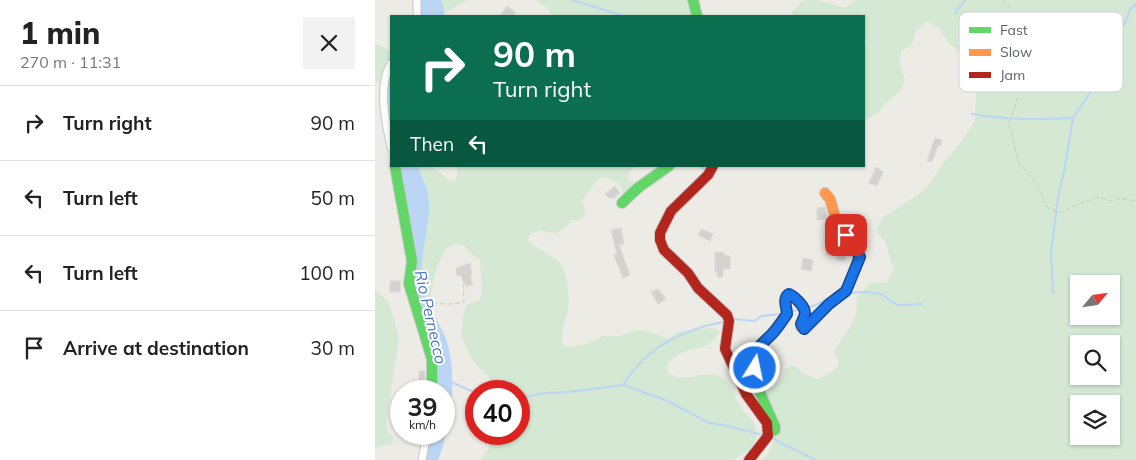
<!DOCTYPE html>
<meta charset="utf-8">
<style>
:root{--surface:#fff;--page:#f2f2f2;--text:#222;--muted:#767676;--line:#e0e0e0}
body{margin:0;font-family:Mulish,sans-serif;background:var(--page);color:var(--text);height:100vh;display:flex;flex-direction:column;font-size:19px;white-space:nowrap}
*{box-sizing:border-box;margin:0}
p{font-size:16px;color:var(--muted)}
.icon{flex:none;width:28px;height:28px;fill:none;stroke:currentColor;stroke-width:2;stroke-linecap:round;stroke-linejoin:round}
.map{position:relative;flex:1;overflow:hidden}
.side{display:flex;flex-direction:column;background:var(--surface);width:375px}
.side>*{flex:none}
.banner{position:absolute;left:15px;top:15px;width:475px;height:152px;border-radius:0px;box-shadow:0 1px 4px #0004;background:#0b6e4f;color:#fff;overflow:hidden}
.needle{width:32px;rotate:61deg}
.controls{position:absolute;left:695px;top:275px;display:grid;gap:10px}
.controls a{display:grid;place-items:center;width:50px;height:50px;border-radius:0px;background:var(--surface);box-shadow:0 1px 4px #0004;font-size:25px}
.speed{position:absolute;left:15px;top:380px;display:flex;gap:10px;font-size:25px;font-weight:700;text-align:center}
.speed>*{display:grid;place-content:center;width:65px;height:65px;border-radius:50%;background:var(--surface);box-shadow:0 1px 4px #0004;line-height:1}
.speed small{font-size:12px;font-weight:400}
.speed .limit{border:8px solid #d22;background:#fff;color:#111}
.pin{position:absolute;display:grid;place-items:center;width:42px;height:42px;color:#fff;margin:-21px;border-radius:10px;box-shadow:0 2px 8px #0006}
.me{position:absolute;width:55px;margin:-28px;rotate:10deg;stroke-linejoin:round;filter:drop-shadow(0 0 4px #0008)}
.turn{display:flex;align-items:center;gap:18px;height:105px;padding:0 20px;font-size:22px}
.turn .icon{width:65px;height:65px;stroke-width:2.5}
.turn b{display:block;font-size:35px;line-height:42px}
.then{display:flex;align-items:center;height:48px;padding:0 20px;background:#0003;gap:10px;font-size:19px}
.round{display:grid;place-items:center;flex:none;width:52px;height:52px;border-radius:0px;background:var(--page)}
.summary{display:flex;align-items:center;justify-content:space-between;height:85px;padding:0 20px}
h1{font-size:30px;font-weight:800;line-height:38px}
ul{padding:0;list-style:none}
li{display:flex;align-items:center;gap:15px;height:75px;padding:0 20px;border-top:1px solid var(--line)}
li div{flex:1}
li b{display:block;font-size:19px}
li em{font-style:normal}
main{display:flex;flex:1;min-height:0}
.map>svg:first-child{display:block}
.green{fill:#d4e8d4;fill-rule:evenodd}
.water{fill:#bbd6f5}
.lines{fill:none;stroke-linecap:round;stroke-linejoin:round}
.stream{stroke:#bbd6f5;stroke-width:2}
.building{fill:#d3d2cf;stroke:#dcdad6}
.street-casing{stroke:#c8c7c7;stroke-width:9}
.fast-casing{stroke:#c9c9c8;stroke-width:12}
.slow-casing{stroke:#c9c9c8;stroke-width:12}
.jam-casing{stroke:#c9c9c8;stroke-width:12}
.path{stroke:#c8ccca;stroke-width:1;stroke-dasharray:5 2.5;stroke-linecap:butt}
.street{stroke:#fcfcfb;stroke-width:7}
.fast{stroke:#63d668;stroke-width:10}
.slow{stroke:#ff974d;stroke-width:10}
.jam{stroke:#b3261e;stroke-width:10}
.route-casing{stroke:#114b97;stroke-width:12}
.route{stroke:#1a73e8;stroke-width:9}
.labels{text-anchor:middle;stroke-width:4;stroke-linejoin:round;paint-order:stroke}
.water-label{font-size:16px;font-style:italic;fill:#4876c0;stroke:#fff}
.key{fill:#fff;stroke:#cecfd0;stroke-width:1}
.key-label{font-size:14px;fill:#5c5f64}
</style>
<main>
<section class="side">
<div class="summary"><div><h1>1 min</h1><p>270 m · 11:31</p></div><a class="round"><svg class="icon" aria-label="close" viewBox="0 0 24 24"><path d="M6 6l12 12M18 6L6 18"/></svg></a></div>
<ul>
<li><svg class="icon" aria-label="right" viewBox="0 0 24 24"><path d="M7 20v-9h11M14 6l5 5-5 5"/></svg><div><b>Turn right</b></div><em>90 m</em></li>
<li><svg class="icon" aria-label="left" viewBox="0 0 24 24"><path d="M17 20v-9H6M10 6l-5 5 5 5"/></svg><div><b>Turn left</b></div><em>50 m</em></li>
<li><svg class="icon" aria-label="left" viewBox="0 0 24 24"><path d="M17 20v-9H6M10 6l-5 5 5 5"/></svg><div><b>Turn left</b></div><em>100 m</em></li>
<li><svg class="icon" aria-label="arrive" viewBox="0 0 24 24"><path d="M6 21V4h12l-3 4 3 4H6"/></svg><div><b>Arrive at destination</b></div><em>30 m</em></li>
</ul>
</section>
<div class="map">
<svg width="761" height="460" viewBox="0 0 761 460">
<rect width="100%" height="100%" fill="#ecebe6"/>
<!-- green -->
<g class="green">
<path d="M66,0h27l-23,13z"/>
<path d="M161,0h153l3,16h-141l-2,-7z"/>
<path d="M442,0l28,8 10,-8h281v460h-374l5,-5 6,-12 4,-15 -12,-26 -4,-23 12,8 10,-10 3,-9 8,-3 8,7 15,8 17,-10 5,-7 -5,-11c6,-13 19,-26 22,-39 1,-5 0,-11 1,-16l14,-15 15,1 8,-13 -9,-28 -9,-11 6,-13 36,-23 11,-11 17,-25 10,-10 19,-28 2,-45 -7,-13 -23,-22 -8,-13 -13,-7 -10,10 -4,13 -11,8 -1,13 5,14 -5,13 -12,9 -9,11 -11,7 -4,-2v-70l3,-4 -3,-8v-19h-71l-1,-4 10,-11zM704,284h32v32h-32zM704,344h32v32h-32zM704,404h32v32h-32z"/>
<path d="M0,43l16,9v5l-12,25 -4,1z"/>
<path d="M43,166c7,0 15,0 21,5 6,5 6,9 13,11l5,-4v-12h177l-7,9c2,5 4,8 11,8l-14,15c-3,-17 -6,-16 -22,-21l-5,3 -15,20 3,11 -1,5 -5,4h-6c-13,13 -14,16 -33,10l-10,5 -2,5c7,10 26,13 34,26 5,9 8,33 6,43 -2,13 -9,24 -4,38l23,-3 16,-8h17l17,-6h6l26,9 7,-6 9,-2 27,-3 8,4c-11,18 -23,14 -38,21 -5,2 -10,6 -14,10l-1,9c19,14 33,-3 52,4 11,4 16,22 22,31 4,7 11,11 14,18 1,4 2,8 1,12 -1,12 -14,17 -23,23h-253l9,-12 2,-14h28v-43h-24c-2,-11 -7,-16 -15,-22 -7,-6 -18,-28 -18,-36 -1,-9 2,-19 4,-28l14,-5 2,-10 -2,-30 -9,-6 -7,-9c-4,0 -9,-1 -12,0 -12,3 -20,39 -21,50l-3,4c-18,-31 4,-74 -1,-107 -1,-9 -6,-18 -9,-26z"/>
<path d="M0,289l14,14 10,35 -13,86 2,8 5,4v7l-18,5z"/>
</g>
<!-- water -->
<g class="water">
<path d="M45,0h21l4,13 -2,3h-24z"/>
<path d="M16,69v64l-4,-48z"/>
<path d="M24,166h19c4,12 11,24 11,36 1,26 -10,52 -7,80 2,19 14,34 22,52 15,34 8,92 -6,126h-13l6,-26h13v-43h-8v-38l-5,-7 -20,-62z"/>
</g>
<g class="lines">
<!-- stream -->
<g class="stream">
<path d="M197,0l52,16"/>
<path d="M580,13l10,-13"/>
<path d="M597,114c34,6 67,6 101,4"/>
<path d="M324,166l7,4"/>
<path d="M474,293l18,-1 14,2 16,11 25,-1"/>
<path d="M678,293l-2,-39 7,-56 7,-31 8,-49 33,-49 24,-59 6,-6"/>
<path d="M432,308l9,-3 16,-9"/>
<path d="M415,312l10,-3"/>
<path d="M358,319l22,2 6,-5 20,-2"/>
<path d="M76,382l25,11"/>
<path d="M248,385c19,-29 40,-45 73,-56 10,-4 20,-5 30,-8"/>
<path d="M144,398l27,-5 23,-1 54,-7 45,16 41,22 14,2 40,10"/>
<path d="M397,437l7,5 37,18"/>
</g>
</g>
<!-- building -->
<g class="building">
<path d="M132,6l8,6 -2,4h-13z"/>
<path d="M560,138l7,2 -1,6 -3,-1 -6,17 -5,-1z"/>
<path d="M501,167l7,5 -6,14 -8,-3z"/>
<path d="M240,186l5,7 -7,6 -2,-2 -1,2 -5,-5z"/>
<path d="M450,207l2,12 -10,1v-12z"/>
<path d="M246,228l3,16 -5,1 11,30 -7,3 -9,-23 3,-1 -6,-24z"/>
<path d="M326,229l12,5 -3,7 -12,-6z"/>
<path d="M464,248l5,1 -1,6h3l-2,6 -8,-2 1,-3 -11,-1v-5l12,1z"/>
<path d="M340,252l9,1v2l6,1v13h-7v8h-6v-5h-2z"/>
<path d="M428,258l10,2 -2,11 -10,-2z"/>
<path d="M95,263l2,12 -2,1 3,8 -7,3 -5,-12 -4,1 -1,-8z"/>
<rect x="15" y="281" width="10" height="11"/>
<path d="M283,289l8,10 -8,5 -7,-12z"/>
<rect x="44" y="371" width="6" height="16"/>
</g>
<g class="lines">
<!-- street casing -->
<g class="street-casing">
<g id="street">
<path d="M42,0v16"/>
<path d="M16,63c-14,25 -5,59 0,85"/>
<path d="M47,460l5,-26"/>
</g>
</g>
<!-- fast casing -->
<g class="fast-casing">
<g id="fast">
<path d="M318,0l4,16"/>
<path d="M20,166l17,95 -3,23 23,75v32"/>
<path d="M247,203l17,-16 30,-21"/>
<path d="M394,432l6,-2v-3l-17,-39 -3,-27 3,-14 13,-12 16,-21 -2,-14 4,-6c11,7 19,15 14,28"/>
</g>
</g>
<!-- slow casing -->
<g class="slow-casing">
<path id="slow" d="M428,322l-2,5 4,2 24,-25 17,-13 14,-34 -8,-15 -14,-15 -8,-28 -5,-6"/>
</g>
<!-- jam casing -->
<g class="jam-casing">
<path id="jam" d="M338,166l-5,9 -37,36 -11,22v7l4,10 24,23 10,15 29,27 2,6 -4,28 21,45 21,29 1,13 -19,24"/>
</g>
<!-- path -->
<g class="path">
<path d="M628,0l8,9 5,10 -5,12 -1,26 2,11 8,12 1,9 -12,34 9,38 16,20 9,15 4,11 10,5h5l11,-6 26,-9 13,4 7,-3 17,3"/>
<path d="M50,305c13,-3 27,1 39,-3l-1,-25"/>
</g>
<!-- street -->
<use href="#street" class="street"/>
<!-- fast -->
<use href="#fast" class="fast"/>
<!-- slow -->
<use href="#slow" class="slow"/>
<!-- jam -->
<use href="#jam" class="jam"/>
</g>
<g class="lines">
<!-- route casing -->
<g class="route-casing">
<path id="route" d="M380,368c-1,-20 4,-21 17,-34 6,-6 10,-13 15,-20 0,-6 -5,-16 2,-20 5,2 16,12 16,19 0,3 -3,8 -4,11l3,5 25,-25 17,-13 14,-34 -14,-22"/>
</g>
<!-- route -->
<use href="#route" class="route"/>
</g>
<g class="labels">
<!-- water labels -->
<g class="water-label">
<text transform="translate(56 317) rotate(77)" y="6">Rio Pernecco</text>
</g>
</g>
<!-- legend -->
<rect x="584" y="12" width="164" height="80" rx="8" class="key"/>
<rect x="594" y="27" width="22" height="6" fill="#63d668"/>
<rect x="594" y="49" width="22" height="7" fill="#ff974d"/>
<rect x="594" y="72" width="22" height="6" fill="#b3261e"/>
<g class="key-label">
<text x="625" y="35">Fast</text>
<text x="625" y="57">Slow</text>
<text x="625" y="80">Jam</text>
</g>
</svg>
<div class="controls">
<a><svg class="needle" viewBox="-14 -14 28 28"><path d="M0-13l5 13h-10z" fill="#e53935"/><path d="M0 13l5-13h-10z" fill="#767676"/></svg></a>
<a><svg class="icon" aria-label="search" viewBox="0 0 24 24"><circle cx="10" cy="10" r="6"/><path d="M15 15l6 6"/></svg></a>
<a><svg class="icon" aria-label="layers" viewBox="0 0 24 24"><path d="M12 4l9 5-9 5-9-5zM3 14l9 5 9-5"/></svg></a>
</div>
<div class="speed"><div>39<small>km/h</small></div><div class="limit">40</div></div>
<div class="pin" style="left:471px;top:235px;background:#d93025"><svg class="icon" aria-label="arrive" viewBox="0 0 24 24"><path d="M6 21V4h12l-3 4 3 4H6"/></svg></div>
<svg class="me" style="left:380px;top:368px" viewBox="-20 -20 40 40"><circle r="17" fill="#1a73e8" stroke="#fff" stroke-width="3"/><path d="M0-11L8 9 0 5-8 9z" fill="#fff"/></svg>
<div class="banner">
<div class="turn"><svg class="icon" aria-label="right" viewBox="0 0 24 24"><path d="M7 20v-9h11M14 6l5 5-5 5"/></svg><div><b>90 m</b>Turn right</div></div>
<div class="then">Then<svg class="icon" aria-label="left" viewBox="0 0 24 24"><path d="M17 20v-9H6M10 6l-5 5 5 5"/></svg></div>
</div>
</div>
</main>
